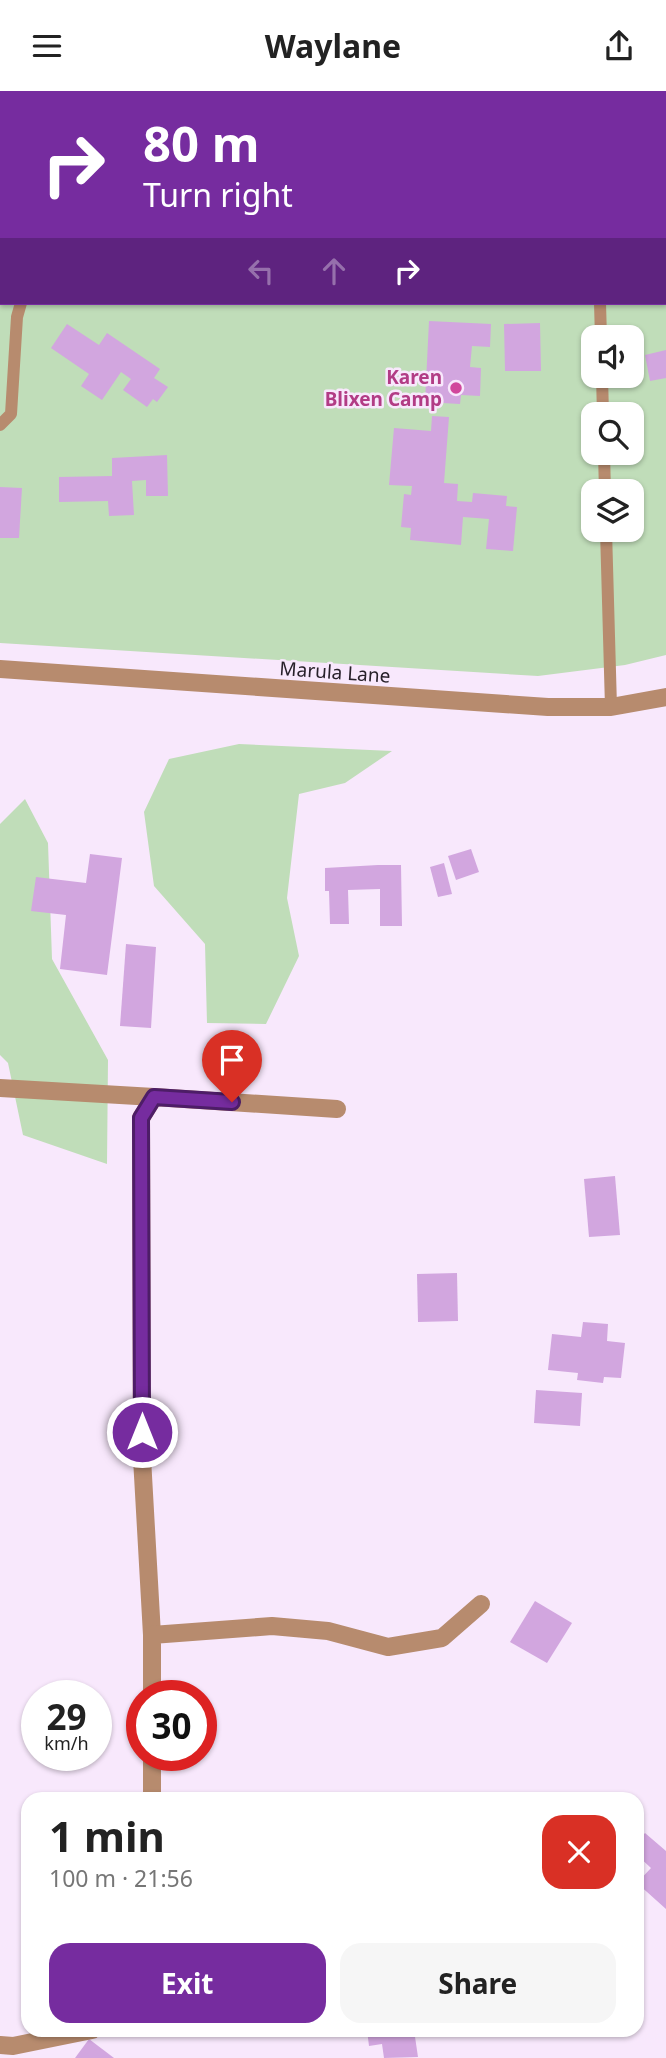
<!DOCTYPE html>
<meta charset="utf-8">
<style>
:root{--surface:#fff;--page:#f6f6f6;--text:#222;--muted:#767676;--accent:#762c9f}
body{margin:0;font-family:"Noto Sans",sans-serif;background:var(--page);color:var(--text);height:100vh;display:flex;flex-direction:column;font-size:26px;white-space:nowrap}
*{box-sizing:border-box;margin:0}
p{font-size:23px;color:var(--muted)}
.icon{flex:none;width:38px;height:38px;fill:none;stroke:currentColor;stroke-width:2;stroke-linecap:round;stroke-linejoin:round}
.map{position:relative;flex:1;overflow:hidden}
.sheet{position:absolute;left:21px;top:1701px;width:623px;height:245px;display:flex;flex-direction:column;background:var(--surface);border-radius:21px;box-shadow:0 2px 5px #0004}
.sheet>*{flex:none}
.hud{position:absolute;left:0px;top:0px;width:667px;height:214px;box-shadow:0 2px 5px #0004;background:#762c9f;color:#fff;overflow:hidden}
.tools{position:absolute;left:581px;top:234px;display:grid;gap:14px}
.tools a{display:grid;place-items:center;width:63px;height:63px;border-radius:14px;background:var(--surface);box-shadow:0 2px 5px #0004;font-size:35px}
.speed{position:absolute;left:21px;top:1589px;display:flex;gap:14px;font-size:35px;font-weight:700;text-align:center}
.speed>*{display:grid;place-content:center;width:91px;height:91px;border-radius:50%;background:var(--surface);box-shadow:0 2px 5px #0004;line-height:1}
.speed small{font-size:18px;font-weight:400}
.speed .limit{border:10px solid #d22;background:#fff;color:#111}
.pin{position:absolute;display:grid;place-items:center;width:60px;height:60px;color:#fff;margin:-72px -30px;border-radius:50% 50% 50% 0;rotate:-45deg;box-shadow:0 0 7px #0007}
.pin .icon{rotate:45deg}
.me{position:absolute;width:77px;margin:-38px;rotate:0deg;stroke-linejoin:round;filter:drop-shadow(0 0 5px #0008)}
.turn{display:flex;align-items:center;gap:24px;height:147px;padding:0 28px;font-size:32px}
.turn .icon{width:91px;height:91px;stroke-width:2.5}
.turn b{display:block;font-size:49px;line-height:60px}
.lanes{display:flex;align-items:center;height:66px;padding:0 28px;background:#0003;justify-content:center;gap:35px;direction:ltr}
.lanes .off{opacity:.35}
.round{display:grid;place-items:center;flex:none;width:74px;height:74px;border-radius:21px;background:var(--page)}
.head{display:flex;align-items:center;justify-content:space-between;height:119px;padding:0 28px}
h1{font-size:42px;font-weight:700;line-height:52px}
.cta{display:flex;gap:14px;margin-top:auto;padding:14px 28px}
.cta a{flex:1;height:80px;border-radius:21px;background:var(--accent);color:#fff;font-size:28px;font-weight:700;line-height:80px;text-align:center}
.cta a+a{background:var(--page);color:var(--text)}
header{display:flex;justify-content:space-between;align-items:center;height:91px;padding:0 28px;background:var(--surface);font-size:32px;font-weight:700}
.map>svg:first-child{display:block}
.green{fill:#c0ddb9;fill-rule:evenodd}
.building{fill:#d2a6df}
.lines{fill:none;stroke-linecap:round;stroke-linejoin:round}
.service{stroke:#b78b6e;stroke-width:12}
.minor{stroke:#b78b6e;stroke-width:18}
.route-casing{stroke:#4d1d67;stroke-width:18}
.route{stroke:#762c9f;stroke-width:12}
.hotel-dot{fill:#d1479c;stroke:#f8e8fc;stroke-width:2.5}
.labels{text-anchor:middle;stroke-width:5;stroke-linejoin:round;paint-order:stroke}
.hotel-label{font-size:19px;font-weight:bold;fill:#b23c85;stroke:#f8e8fc;text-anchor:end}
.street-label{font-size:19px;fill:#28212a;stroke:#f8e8fc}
</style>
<header><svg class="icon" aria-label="menu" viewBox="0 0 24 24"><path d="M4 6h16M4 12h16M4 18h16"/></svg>Waylane<svg class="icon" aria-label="share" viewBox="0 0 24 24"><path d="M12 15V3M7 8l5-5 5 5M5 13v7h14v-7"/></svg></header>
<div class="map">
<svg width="666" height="1967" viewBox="0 0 666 1967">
<rect width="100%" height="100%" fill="#f8e8fc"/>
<!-- green -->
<g class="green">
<path d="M0,0h666v564l-41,10 -87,11 -538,-33zM2,2h663v210h-663zM593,247h39v38h-39zM593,324h39v38h-39zM593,401h39v38h-39z"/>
<path d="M239,653l153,7 -47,32 -46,11 -12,104 12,58 -33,68 -59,-1 -2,-79 -51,-58 -10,-74 25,-53z"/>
<path d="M25,708l23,44 4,116 56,101 -1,104 -84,-29 -15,-72 -8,-8v-231z"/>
</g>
<!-- building -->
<g class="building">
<path d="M429,230l62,3 -1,23 -18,-1 -2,21 11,1 -1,28 -19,-1 -1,9 -35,-2z"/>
<path d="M540,232l1,48h-36l-1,-47z"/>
<path d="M67,233l32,21 8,-12 53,36 -6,9 14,9 -11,15 -4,-3 -6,8 -24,-17 8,-11 -10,-7 -19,28 -21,-14 8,-12 -38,-26z"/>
<path d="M666,259v28l-16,3 -5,-26z"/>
<path d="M432,325l17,1 -5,66 14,1 -1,17 15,1 1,-9 34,3 -1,10 11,1 -4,44 -27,-2 3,-30 -26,-2 -2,28 -51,-5 1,-12 -10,-1 3,-33 7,1 1,-9 -23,-1 5,-57 37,3z"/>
<path d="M167,364l1,41h-22v-16l-14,1 2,34 -25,1 -1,-15 -49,1v-25l53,-1v-18z"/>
<path d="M0,396l22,1 -3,50h-19z"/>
<path d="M471,758l8,23 -23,8 -8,-24z"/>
<path d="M90,763l32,4 -15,117 -47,-6 6,-54 -35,-4 5,-34 50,6z"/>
<path d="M444,772l8,31 -14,3 -8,-30z"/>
<path d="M378,774h23l1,61h-22v-37l-32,1 1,34h-19l-1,-33h-4v-23z"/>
<path d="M126,853l30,3 -5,81 -31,-2z"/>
<path d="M615,1085l5,59 -31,2 -5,-58z"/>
<path d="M457,1182l1,48 -40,1 -1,-48z"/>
<path d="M583,1231l25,2 -1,17 18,2 -4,35 -17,-1 -1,6 -26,-3 1,-7 -30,-3 4,-36 29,3z"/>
<path d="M536,1299l46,3 -2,33 -46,-3z"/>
<path d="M535,1510l37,22 -25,40 -37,-21z"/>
<path d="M645,1742l21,18v58l-29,-26 14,-15 -14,-13v-13z"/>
<path d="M367,1939h47l4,27 -34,1 -2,-14 -13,2z"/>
<path d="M89,1948l25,19h-39z"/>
</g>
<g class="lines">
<!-- service -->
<g class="service">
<path d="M594,0v2"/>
<path d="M600,212l1,35"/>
<path d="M602,285l1,39"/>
<path d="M0,334l11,-11 6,-97 4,-14"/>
<path d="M604,362l1,39"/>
<path d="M606,439l5,177"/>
</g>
<!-- minor -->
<g class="minor">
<path d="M0,6h2"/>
<path d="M0,578l548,38h63l55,-10"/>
<path d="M0,997l154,9"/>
<path d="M152,1544l-10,-177 -1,-340 13,-21 183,12"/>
<path d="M152,1605v-61l120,-9 56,5 60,16 54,-9 39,-34"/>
<path d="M152,1708v-44"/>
<path d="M0,1954l13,1 79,-16"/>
</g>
</g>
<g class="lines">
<!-- route casing -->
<g class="route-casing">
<path id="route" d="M142,1341l-1,-314 13,-21 78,5"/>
</g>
<!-- route -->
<use href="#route" class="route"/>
</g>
<!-- markers -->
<circle class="hotel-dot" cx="456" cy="297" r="7"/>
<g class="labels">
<!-- hotel labels -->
<g class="hotel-label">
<text x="442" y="293">Karen<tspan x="442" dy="22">Blixen Camp</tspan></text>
</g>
<!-- street labels -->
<g class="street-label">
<text transform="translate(335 581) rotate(4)" y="7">Marula Lane</text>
</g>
</g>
</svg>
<div class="tools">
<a><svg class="icon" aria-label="sound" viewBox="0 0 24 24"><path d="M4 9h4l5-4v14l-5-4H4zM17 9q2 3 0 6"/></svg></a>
<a><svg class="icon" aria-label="search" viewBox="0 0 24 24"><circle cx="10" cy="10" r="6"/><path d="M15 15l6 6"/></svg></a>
<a><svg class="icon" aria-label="layers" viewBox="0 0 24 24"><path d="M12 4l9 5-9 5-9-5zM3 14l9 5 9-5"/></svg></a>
</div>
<div class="speed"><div>29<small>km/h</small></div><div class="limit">30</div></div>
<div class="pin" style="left:232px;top:1011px;background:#d93025"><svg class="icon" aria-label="arrive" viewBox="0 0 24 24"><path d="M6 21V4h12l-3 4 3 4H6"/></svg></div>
<svg class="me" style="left:142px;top:1341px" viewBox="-20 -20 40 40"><circle r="17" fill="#762c9f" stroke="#fff" stroke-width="3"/><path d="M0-11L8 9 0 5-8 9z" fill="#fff"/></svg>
<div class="hud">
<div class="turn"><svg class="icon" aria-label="right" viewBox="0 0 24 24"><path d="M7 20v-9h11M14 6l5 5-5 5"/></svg><div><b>80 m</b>Turn right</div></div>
<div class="lanes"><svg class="icon off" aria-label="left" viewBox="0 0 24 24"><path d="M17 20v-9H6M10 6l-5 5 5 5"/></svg><svg class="icon off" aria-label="ahead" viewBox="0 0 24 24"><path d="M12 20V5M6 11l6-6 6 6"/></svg><svg class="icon" aria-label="right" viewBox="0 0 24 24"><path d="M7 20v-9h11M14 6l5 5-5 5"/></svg></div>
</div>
<section class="sheet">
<div class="head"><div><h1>1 min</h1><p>100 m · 21:56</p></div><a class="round" style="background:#d93025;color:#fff"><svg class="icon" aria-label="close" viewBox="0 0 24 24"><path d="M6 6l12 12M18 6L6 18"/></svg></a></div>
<div class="cta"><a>Exit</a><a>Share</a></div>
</section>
</div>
